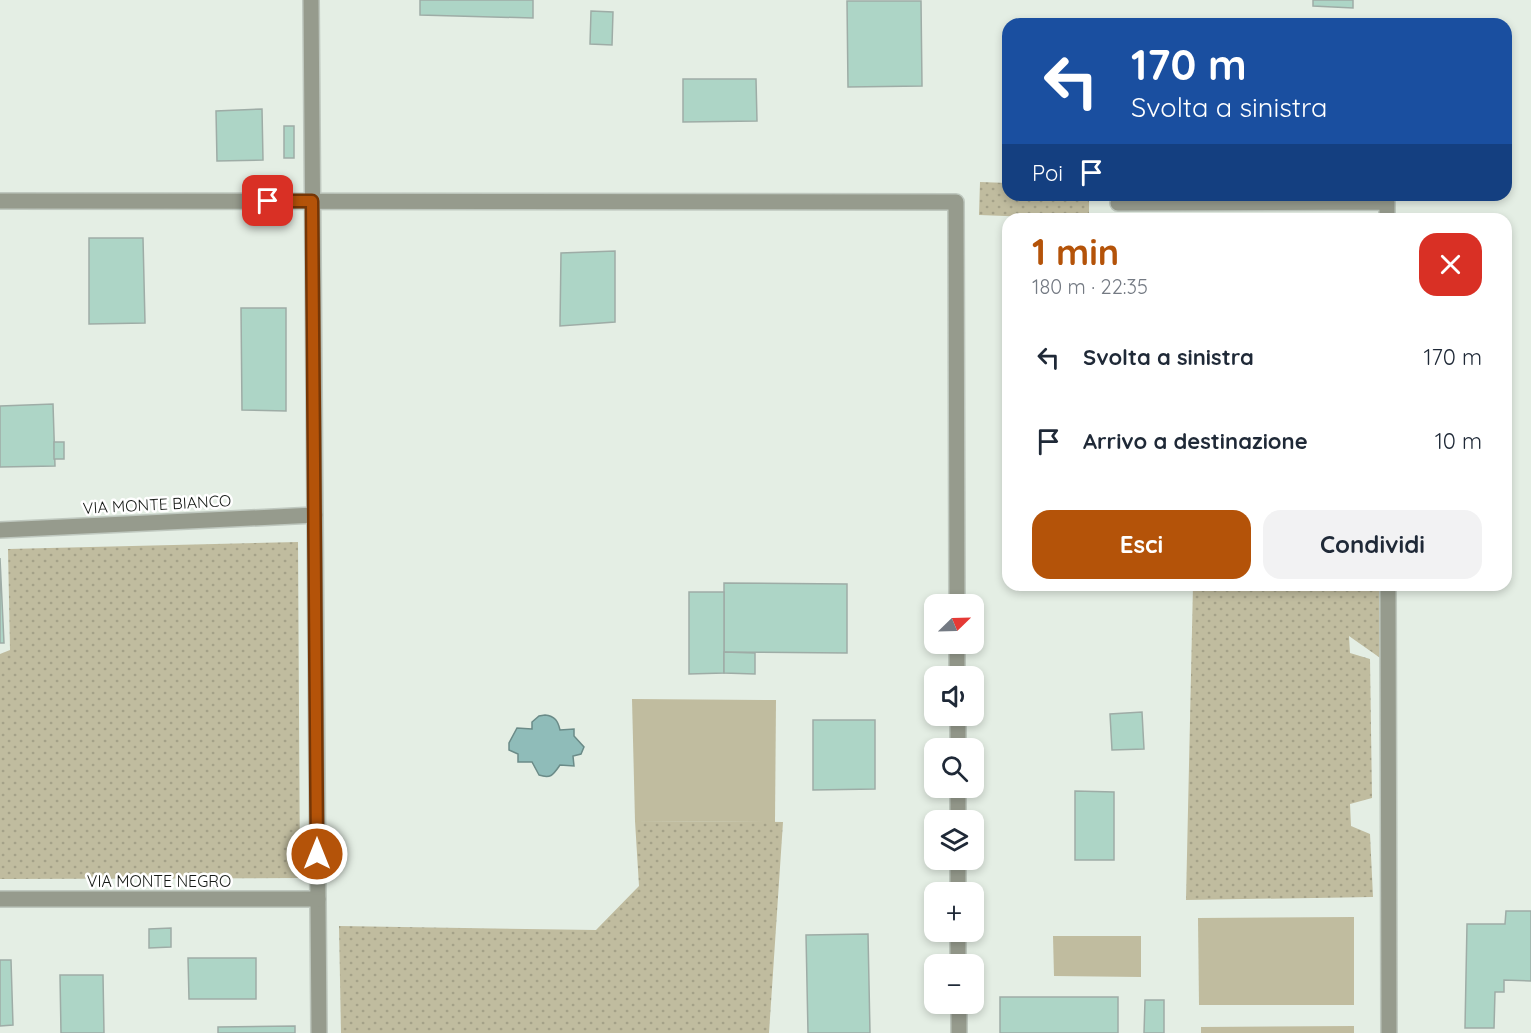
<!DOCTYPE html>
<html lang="it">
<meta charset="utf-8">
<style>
:root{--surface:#fff;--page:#f2f2f3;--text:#1f2937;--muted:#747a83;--accent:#b45309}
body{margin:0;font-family:Quicksand,sans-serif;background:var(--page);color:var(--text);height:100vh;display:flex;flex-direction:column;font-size:22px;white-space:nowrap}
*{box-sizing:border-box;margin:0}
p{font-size:20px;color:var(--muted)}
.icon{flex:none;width:33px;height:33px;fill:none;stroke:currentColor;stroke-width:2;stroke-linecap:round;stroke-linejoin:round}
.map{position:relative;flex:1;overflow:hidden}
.drawer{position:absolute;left:1002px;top:213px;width:510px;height:378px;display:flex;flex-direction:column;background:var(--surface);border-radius:18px;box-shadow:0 3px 9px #0003}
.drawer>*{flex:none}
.hud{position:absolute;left:1002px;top:18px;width:510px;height:183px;border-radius:18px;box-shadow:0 3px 9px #0003;background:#1a4fa0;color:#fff;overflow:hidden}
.needle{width:39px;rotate:67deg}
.tools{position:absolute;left:924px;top:594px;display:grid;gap:12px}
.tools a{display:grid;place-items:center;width:60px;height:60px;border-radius:12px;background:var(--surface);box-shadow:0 3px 9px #0003;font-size:30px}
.pin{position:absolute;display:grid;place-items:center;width:51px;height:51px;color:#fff;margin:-26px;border-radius:12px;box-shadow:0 3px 9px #0006}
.me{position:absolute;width:66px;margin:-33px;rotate:0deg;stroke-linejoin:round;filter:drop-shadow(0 0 4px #0008)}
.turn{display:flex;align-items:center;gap:21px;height:126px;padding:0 30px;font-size:27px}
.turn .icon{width:78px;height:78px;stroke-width:2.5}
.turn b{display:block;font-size:42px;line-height:51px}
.then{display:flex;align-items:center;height:57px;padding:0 30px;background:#0003;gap:12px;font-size:22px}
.round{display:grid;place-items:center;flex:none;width:63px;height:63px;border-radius:18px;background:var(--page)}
.headline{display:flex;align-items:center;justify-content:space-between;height:102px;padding:0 30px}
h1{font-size:36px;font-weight:700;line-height:45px;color:var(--accent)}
.cta{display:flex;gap:12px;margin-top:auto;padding:12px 30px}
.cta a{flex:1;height:69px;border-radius:18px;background:var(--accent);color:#fff;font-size:24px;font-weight:700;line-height:69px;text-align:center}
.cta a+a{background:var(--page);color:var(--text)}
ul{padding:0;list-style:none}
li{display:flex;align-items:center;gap:18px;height:84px;padding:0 30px}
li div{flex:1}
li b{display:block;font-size:22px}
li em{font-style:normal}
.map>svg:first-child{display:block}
.grass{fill:url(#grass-dots)}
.garden{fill:#c0bc9f}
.water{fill:#8fbcb9;stroke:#6b8b88;stroke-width:1.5}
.building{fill:#add5c6;stroke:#9eaca6;stroke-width:1.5}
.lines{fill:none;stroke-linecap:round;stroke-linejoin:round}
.street-casing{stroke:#bfc8bf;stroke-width:18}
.street{stroke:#969b8d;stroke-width:15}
.route-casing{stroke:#753606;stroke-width:15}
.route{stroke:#b45309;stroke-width:10}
.labels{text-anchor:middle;stroke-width:5;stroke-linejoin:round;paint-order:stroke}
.street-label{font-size:16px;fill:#161a16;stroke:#fff}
</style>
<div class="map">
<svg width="1531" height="1033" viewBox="0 0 1531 1033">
<defs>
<pattern id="grass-dots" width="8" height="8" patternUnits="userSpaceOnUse" patternTransform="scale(1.5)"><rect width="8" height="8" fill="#c0bc9f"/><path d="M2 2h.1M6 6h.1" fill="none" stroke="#a4a188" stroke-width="1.8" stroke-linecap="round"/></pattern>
</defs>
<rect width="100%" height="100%" fill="#e4eee4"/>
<!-- grass -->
<g class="grass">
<path d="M980,182l28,1v12h81v24l-110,-4z"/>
<path d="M298,542l2,336 -300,1v-225l10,-4 -2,-101z"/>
<path d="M1193,585h200v82l-44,-31 1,17 20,6 2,139 -22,6 1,22 19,8 3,63 -187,3z"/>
<path d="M635,821l148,1 -14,211h-428l-2,-107 257,4 43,-44z"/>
</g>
<!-- garden -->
<g class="garden">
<path d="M632,699l144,1 -1,122 -140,-1z"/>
<path d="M1354,917v88h-155l-1,-87z"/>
<path d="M1053,936h88v41l-87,-1z"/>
<path d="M1354,1026v7h-153v-6z"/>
</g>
<!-- water -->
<path class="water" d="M545,715c10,1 13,6 15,15l14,-1v7l10,11 -3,7 -8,2 1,10 -14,-1c-7,10 -9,14 -21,10l-7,-13h-14v-8l-9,-4v-7l8,-15 15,1v-7l7,-6z"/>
<!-- building -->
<g class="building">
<path d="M420,0h113v18l-113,-3z"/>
<path d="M1313,0h40v8l-40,-2z"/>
<path d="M847,1h74l1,85 -74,1z"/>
<path d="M591,11l22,1 -1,33 -22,-1z"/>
<path d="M683,79h73l1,42 -74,1z"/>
<path d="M262,109l1,51 -46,1 -1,-50z"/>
<rect x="284" y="126" width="10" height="32"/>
<path d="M89,238h54l2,85 -56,1z"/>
<path d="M615,251v71l-55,4 1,-73z"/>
<path d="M241,308h45v103l-44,-1z"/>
<path d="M53,404l2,62 -55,1v-61z"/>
<rect x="54" y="442" width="10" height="17"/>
<path d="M0,558l4,85h-4z"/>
<path d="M724,583l123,1v69l-123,-1z"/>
<path d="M689,592h35v81l-35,1z"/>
<path d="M724,652l31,1v21l-31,-1z"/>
<path d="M1142,712l2,37 -32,1 -2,-36z"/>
<path d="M813,720h62v69l-62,1z"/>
<path d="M1075,791l39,1v68h-39z"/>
<path d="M1506,911h25v70l-27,-1v12h-9l-1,36h-29l2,-104h38z"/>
<path d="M171,928v19l-22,1v-19z"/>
<path d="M868,934l2,99h-62l-2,-98z"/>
<path d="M188,958h68v41h-67z"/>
<path d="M0,960h11l2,65 -13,1z"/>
<path d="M60,975h43l1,58h-43z"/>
<rect x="1000" y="997" width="118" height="36"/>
<path d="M1145,1000h19v33h-20z"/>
<path d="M295,1026v7h-77v-6z"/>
</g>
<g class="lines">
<!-- street casing -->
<g class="street-casing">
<g id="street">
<path d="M311,0l8,1033"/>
<path d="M0,201l956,1 1,402"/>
<path d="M1118,203l269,-1v17"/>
<path d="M0,530l315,-15"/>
<path d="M1388,585l1,448"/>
<path d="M957,644v32"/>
<path d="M958,716v32"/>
<path d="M958,788v32"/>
<path d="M958,860v32"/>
<path d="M0,899h318"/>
<path d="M958,932v32"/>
<path d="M959,1004v29"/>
</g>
</g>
<!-- street -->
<use href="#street" class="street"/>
</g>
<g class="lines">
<!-- route casing -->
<g class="route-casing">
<path id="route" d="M268,201h44l5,653"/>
</g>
<!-- route -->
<use href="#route" class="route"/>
</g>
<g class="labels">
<!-- street labels -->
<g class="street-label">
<text transform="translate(157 504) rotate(-3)" y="6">VIA MONTE BIANCO</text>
<text x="159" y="887">VIA MONTE NEGRO</text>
</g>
</g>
</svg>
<div class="tools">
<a><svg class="needle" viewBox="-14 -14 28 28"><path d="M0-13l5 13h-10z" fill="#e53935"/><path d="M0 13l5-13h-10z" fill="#747a83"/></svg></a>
<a><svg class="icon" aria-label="sound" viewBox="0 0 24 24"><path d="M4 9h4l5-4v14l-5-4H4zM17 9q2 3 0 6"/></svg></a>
<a><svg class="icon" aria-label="search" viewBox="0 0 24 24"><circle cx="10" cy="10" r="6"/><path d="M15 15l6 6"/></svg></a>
<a><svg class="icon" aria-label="layers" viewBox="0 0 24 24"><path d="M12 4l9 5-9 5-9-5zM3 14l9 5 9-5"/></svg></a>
<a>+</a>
<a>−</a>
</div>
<div class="pin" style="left:268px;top:201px;background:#d93025"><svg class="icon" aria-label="arrive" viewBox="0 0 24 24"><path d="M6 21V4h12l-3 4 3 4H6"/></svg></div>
<svg class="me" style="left:317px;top:854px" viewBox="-20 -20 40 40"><circle r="17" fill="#b45309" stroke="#fff" stroke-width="3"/><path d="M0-11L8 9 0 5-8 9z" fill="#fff"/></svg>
<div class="hud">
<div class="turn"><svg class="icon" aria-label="left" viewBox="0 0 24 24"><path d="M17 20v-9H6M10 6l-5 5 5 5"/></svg><div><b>170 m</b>Svolta a sinistra</div></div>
<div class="then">Poi<svg class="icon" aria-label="arrive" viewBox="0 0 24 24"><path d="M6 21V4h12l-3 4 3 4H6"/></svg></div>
</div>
<section class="drawer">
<div class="headline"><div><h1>1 min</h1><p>180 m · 22:35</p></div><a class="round" style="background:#d93025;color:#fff"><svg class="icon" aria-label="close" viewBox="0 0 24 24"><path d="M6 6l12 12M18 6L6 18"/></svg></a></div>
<ul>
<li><svg class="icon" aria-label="left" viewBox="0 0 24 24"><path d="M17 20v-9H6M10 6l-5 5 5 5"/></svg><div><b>Svolta a sinistra</b></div><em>170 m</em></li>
<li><svg class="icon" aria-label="arrive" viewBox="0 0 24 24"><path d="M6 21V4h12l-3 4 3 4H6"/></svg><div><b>Arrivo a destinazione</b></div><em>10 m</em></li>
</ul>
<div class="cta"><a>Esci</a><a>Condividi</a></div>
</section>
</div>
